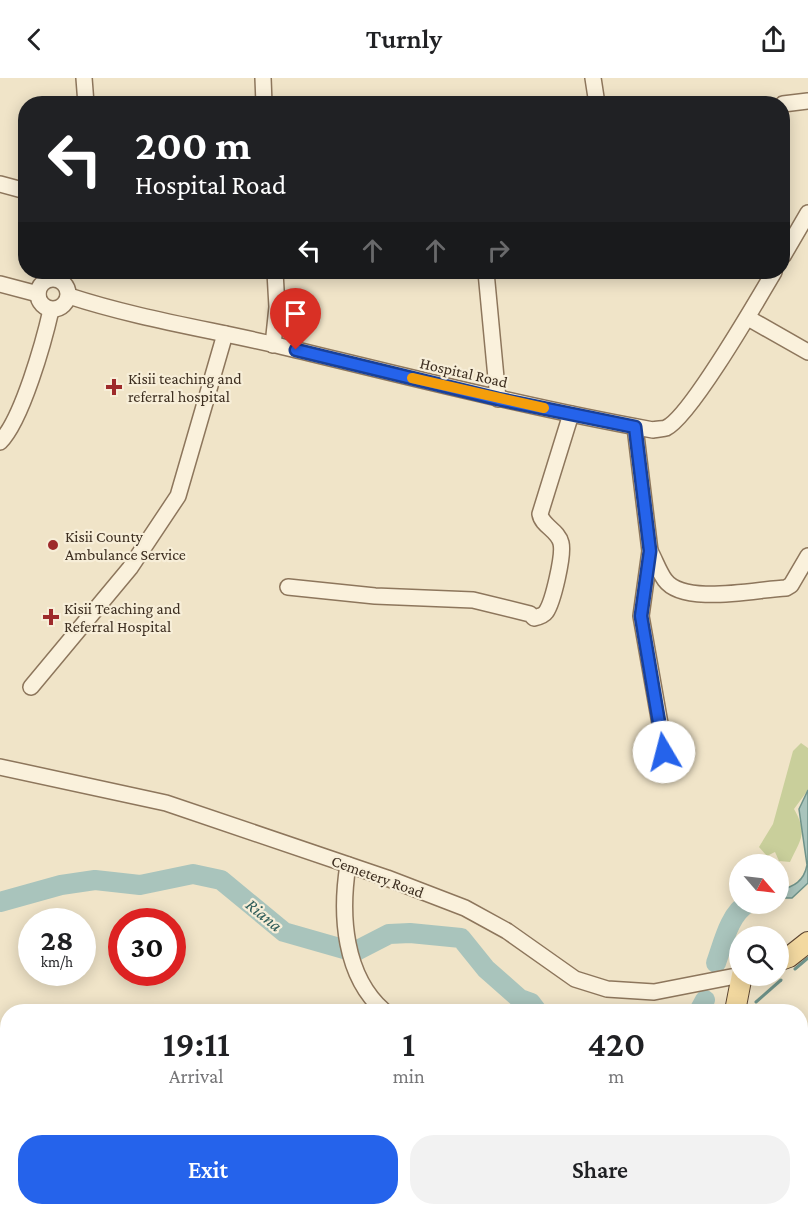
<!DOCTYPE html>
<style>
:root{--surface:#fff;--page:#f2f2f2;--text:#202124;--muted:#757577;--accent:#2563eb}
body{margin:0;font-family:"Crimson Pro",serif;background:var(--page);color:var(--text);height:100vh;display:flex;flex-direction:column;font-size:22px;white-space:nowrap}
*{box-sizing:border-box;margin:0}
p{font-size:20px;color:var(--muted)}
.icon{flex:none;width:33px;height:33px;fill:none;stroke:currentColor;stroke-width:2;stroke-linecap:round;stroke-linejoin:round}
.map{position:relative;flex:1;overflow:hidden}
.details{position:absolute;left:0px;top:926px;width:808px;height:212px;display:flex;flex-direction:column;background:var(--surface);border-radius:24px 24px 0 0;box-shadow:0 3px 15px #0003}
.details>*{flex:none}
.guide{position:absolute;left:18px;top:18px;width:772px;height:183px;border-radius:24px;box-shadow:0 3px 15px #0003;background:#202124;color:#fff;overflow:hidden}
.needle{width:39px;rotate:118deg}
.controls{position:absolute;left:729px;top:776px;display:grid;gap:12px}
.controls a{display:grid;place-items:center;width:60px;height:60px;border-radius:50%;background:var(--surface);box-shadow:0 3px 15px #0003;font-size:30px}
.speed{position:absolute;left:18px;top:830px;display:flex;gap:12px;font-size:30px;font-weight:700;text-align:center}
.speed>*{display:grid;place-content:center;width:78px;height:78px;border-radius:50%;background:var(--surface);box-shadow:0 3px 15px #0003;line-height:1}
.speed small{font-size:15px;font-weight:400}
.speed .limit{border:9px solid #d22;background:#fff;color:#111}
.pin{position:absolute;display:grid;place-items:center;width:51px;height:51px;color:#fff;margin:-62px -26px;border-radius:50% 50% 50% 0;rotate:-45deg;box-shadow:0 0 6px #0007}
.pin .icon{rotate:45deg}
.me{position:absolute;width:66px;margin:-33px;rotate:352deg;stroke-linejoin:round;filter:drop-shadow(0 0 4px #0008)}
.turn{display:flex;align-items:center;gap:21px;height:126px;padding:0 18px;font-size:27px}
.turn .icon{width:78px;height:78px;stroke-width:2.5}
.turn b{display:block;font-size:42px;line-height:51px}
.lanes{display:flex;align-items:center;height:57px;padding:0 18px;background:#0003;justify-content:center;gap:30px;direction:ltr}
.lanes .off{opacity:.35}
.eta{display:flex;justify-content:space-evenly;align-items:center;height:102px;text-align:center}
.eta b{font-size:36px;font-weight:600;line-height:42px}
.action{display:flex;gap:12px;margin-top:auto;padding:12px 18px}
.action a{flex:1;height:69px;border-radius:24px;background:var(--accent);color:#fff;font-size:24px;font-weight:600;line-height:69px;text-align:center}
.action a+a{background:var(--page);color:var(--text)}
header{display:flex;justify-content:space-between;align-items:center;height:78px;padding:0 18px;background:var(--surface);font-size:27px;font-weight:600}
.map>svg:first-child{display:block}
.green{fill:#c9cf9b}
.water{fill:#a9c4bc;stroke:#6f938a;stroke-width:1.5}
.lines{fill:none;stroke-linecap:round;stroke-linejoin:round}
.stream{stroke:#6f938a;stroke-width:3}
.river{stroke:#a9c4bc;stroke-width:20}
.minor-casing{stroke:#8d765c;stroke-width:18}
.major-casing{stroke:#5b4430;stroke-width:22}
.minor{stroke:#faf1dc;stroke-width:15}
.major{stroke:#f3d9a0;stroke-width:20}
.route-casing{stroke:#184099;stroke-width:15}
.route{stroke:#2563eb;stroke-width:10}
.slow{stroke:#f59e0b;stroke-width:10}
.poi-dot{fill:#9e2a2b;stroke:#f7eed8;stroke-width:2}
.labels{text-anchor:middle;stroke-width:4.5;stroke-linejoin:round;paint-order:stroke}
.street-label{font-size:16px;fill:#3d2e20;stroke:#f7eed8}
.poi-label{font-size:16px;fill:#3d2e20;stroke:#f7eed8;text-anchor:start}
.water-label{font-size:18px;font-style:italic;fill:#2f5d5a;stroke:#f7eed8}
</style>
<header><svg class="icon" aria-label="back" viewBox="0 0 24 24"><path d="M15 5l-7 7 7 7"/></svg>Turnly<svg class="icon" aria-label="share" viewBox="0 0 24 24"><path d="M12 15V3M7 8l5-5 5 5M5 13v7h14v-7"/></svg></header>
<div class="map">
<svg width="808" height="1136" viewBox="0 0 808 1136">
<rect width="100%" height="100%" fill="#f0e4c8"/>
<!-- green -->
<path class="green" d="M801,665l7,5v42l-14,19c14,25 7,29 -4,53l-11,-1 -4,-9 -8,4 -8,-9 14,-23 20,-73z"/>
<!-- water -->
<g class="water">
<path d="M808,712v93l-16,15h-13v-8c15,-3 25,-9 28,-25l-8,-56z"/>
<path d="M742,825h15l-10,5 -13,28 -12,-5 7,-14z"/>
</g>
<g class="lines">
<!-- stream -->
<g class="stream">
<path d="M795,891l13,-11"/>
<path d="M756,924l25,-22"/>
<path d="M657,1136l3,-6"/>
<path d="M727,1136l1,-6"/>
</g>
<!-- river -->
<g class="river">
<path d="M0,824l61,-17 34,-5 45,5 53,-11 28,6 63,52 70,20 35,-18 21,-1 51,5 25,31 34,30 11,4 6,8"/>
<path d="M716,885c7,-19 13,-49 32,-60"/>
<path d="M699,933l6,-11"/>
</g>
<!-- minor casing -->
<g class="minor-casing">
<g id="minor">
<path d="M84,0l2,26"/>
<path d="M263,0l1,26"/>
<path d="M593,0l4,26"/>
<path d="M783,26l25,-3"/>
<path d="M0,106l26,7"/>
<path d="M783,178l25,-43"/>
<path d="M486,194l12,127"/>
<circle cx="53" cy="216" r="15"/>
<path d="M0,206l38,10"/>
<path d="M69,218c67,22 138,33 207,49 125,30 250,62 377,85 4,-1 10,-1 13,-2 24,-11 92,-129 108,-156"/>
<path d="M748,240l60,34"/>
<path d="M273,267l4,-38 -2,-35"/>
<path d="M635,349l15,124 -9,65 24,136"/>
<path d="M0,364c22,-22 44,-101 51,-132"/>
<path d="M650,473c5,9 9,21 15,29 19,26 92,9 121,8l5,-3 17,-29"/>
<path d="M288,509l87,9 98,4 57,14 4,4c4,-1 10,-3 12,-6 7,-10 18,-57 15,-69 -3,-13 -19,-17 -21,-29l31,-100"/>
<path d="M31,609l99,-119 48,-72 47,-162"/>
<path d="M0,689l166,36 221,75 78,30 42,23 68,48 32,10 47,3 87,-17"/>
<path d="M348,787c-8,50 -4,111 36,146"/>
<path d="M0,1071l8,3"/>
<path d="M309,1130v6"/>
<path d="M744,1130l10,6"/>
</g>
</g>
<!-- major casing -->
<g class="major-casing">
<g id="major">
<path d="M778,883l11,-4 19,-15"/>
<path d="M735,933l7,-36"/>
<path d="M715,1136v-6"/>
</g>
</g>
<!-- minor -->
<use href="#minor" class="minor"/>
<!-- major -->
<use href="#major" class="major"/>
</g>
<g class="lines">
<!-- route casing -->
<g class="route-casing">
<path id="route" d="M296,272l202,49 137,28 15,124 -9,65 23,136"/>
</g>
<!-- route -->
<use href="#route" class="route"/>
<!-- slow -->
<path class="slow" d="M412,300l132,30"/>
</g>
<!-- markers -->
<g class="poi-dot">
<path d="M111 300h6v6h6v6h-6v6h-6v-6h-6v-6h6z"/>
<circle cx="53" cy="467" r="6"/>
<path d="M48 530h6v6h6v6h-6v6h-6v-6h-6v-6h6z"/>
</g>
<g class="labels">
<!-- street labels -->
<g class="street-label">
<text transform="translate(464 294) rotate(13)" y="6">Hospital Road</text>
<text transform="translate(378 798) rotate(20)" y="6">Cemetery Road</text>
</g>
<!-- poi labels -->
<g class="poi-label">
<text x="128" y="306">Kisii teaching and<tspan x="128" dy="18">referral hospital</tspan></text>
<text x="65" y="464">Kisii County<tspan x="65" dy="18">Ambulance Service</tspan></text>
<text x="64" y="536">Kisii Teaching and<tspan x="64" dy="18">Referral Hospital</tspan></text>
</g>
<!-- water labels -->
<g class="water-label">
<text transform="translate(264 837) rotate(39)" y="6">Riana</text>
</g>
</g>
</svg>
<div class="controls">
<a><svg class="needle" viewBox="-14 -14 28 28"><path d="M0-13l5 13h-10z" fill="#e53935"/><path d="M0 13l5-13h-10z" fill="#757577"/></svg></a>
<a><svg class="icon" aria-label="search" viewBox="0 0 24 24"><circle cx="10" cy="10" r="6"/><path d="M15 15l6 6"/></svg></a>
</div>
<div class="speed"><div>28<small>km/h</small></div><div class="limit">30</div></div>
<div class="pin" style="left:296px;top:272px;background:#d93025"><svg class="icon" aria-label="arrive" viewBox="0 0 24 24"><path d="M6 21V4h12l-3 4 3 4H6"/></svg></div>
<svg class="me" style="left:664px;top:674px" viewBox="-20 -20 40 40"><circle r="19" fill="#fff"/><path d="M0-13L10 11 0 6-10 11z" fill="#2563eb"/></svg>
<div class="guide">
<div class="turn"><svg class="icon" aria-label="left" viewBox="0 0 24 24"><path d="M17 20v-9H6M10 6l-5 5 5 5"/></svg><div><b>200 m</b>Hospital Road</div></div>
<div class="lanes"><svg class="icon" aria-label="left" viewBox="0 0 24 24"><path d="M17 20v-9H6M10 6l-5 5 5 5"/></svg><svg class="icon off" aria-label="ahead" viewBox="0 0 24 24"><path d="M12 20V5M6 11l6-6 6 6"/></svg><svg class="icon off" aria-label="ahead" viewBox="0 0 24 24"><path d="M12 20V5M6 11l6-6 6 6"/></svg><svg class="icon off" aria-label="right" viewBox="0 0 24 24"><path d="M7 20v-9h11M14 6l5 5-5 5"/></svg></div>
</div>
<section class="details">
<div class="eta">
<div><b>19:11</b><p>Arrival</p></div>
<div><b>1</b><p>min</p></div>
<div><b>420</b><p>m</p></div>
</div>
<div class="action"><a>Exit</a><a>Share</a></div>
</section>
</div>
